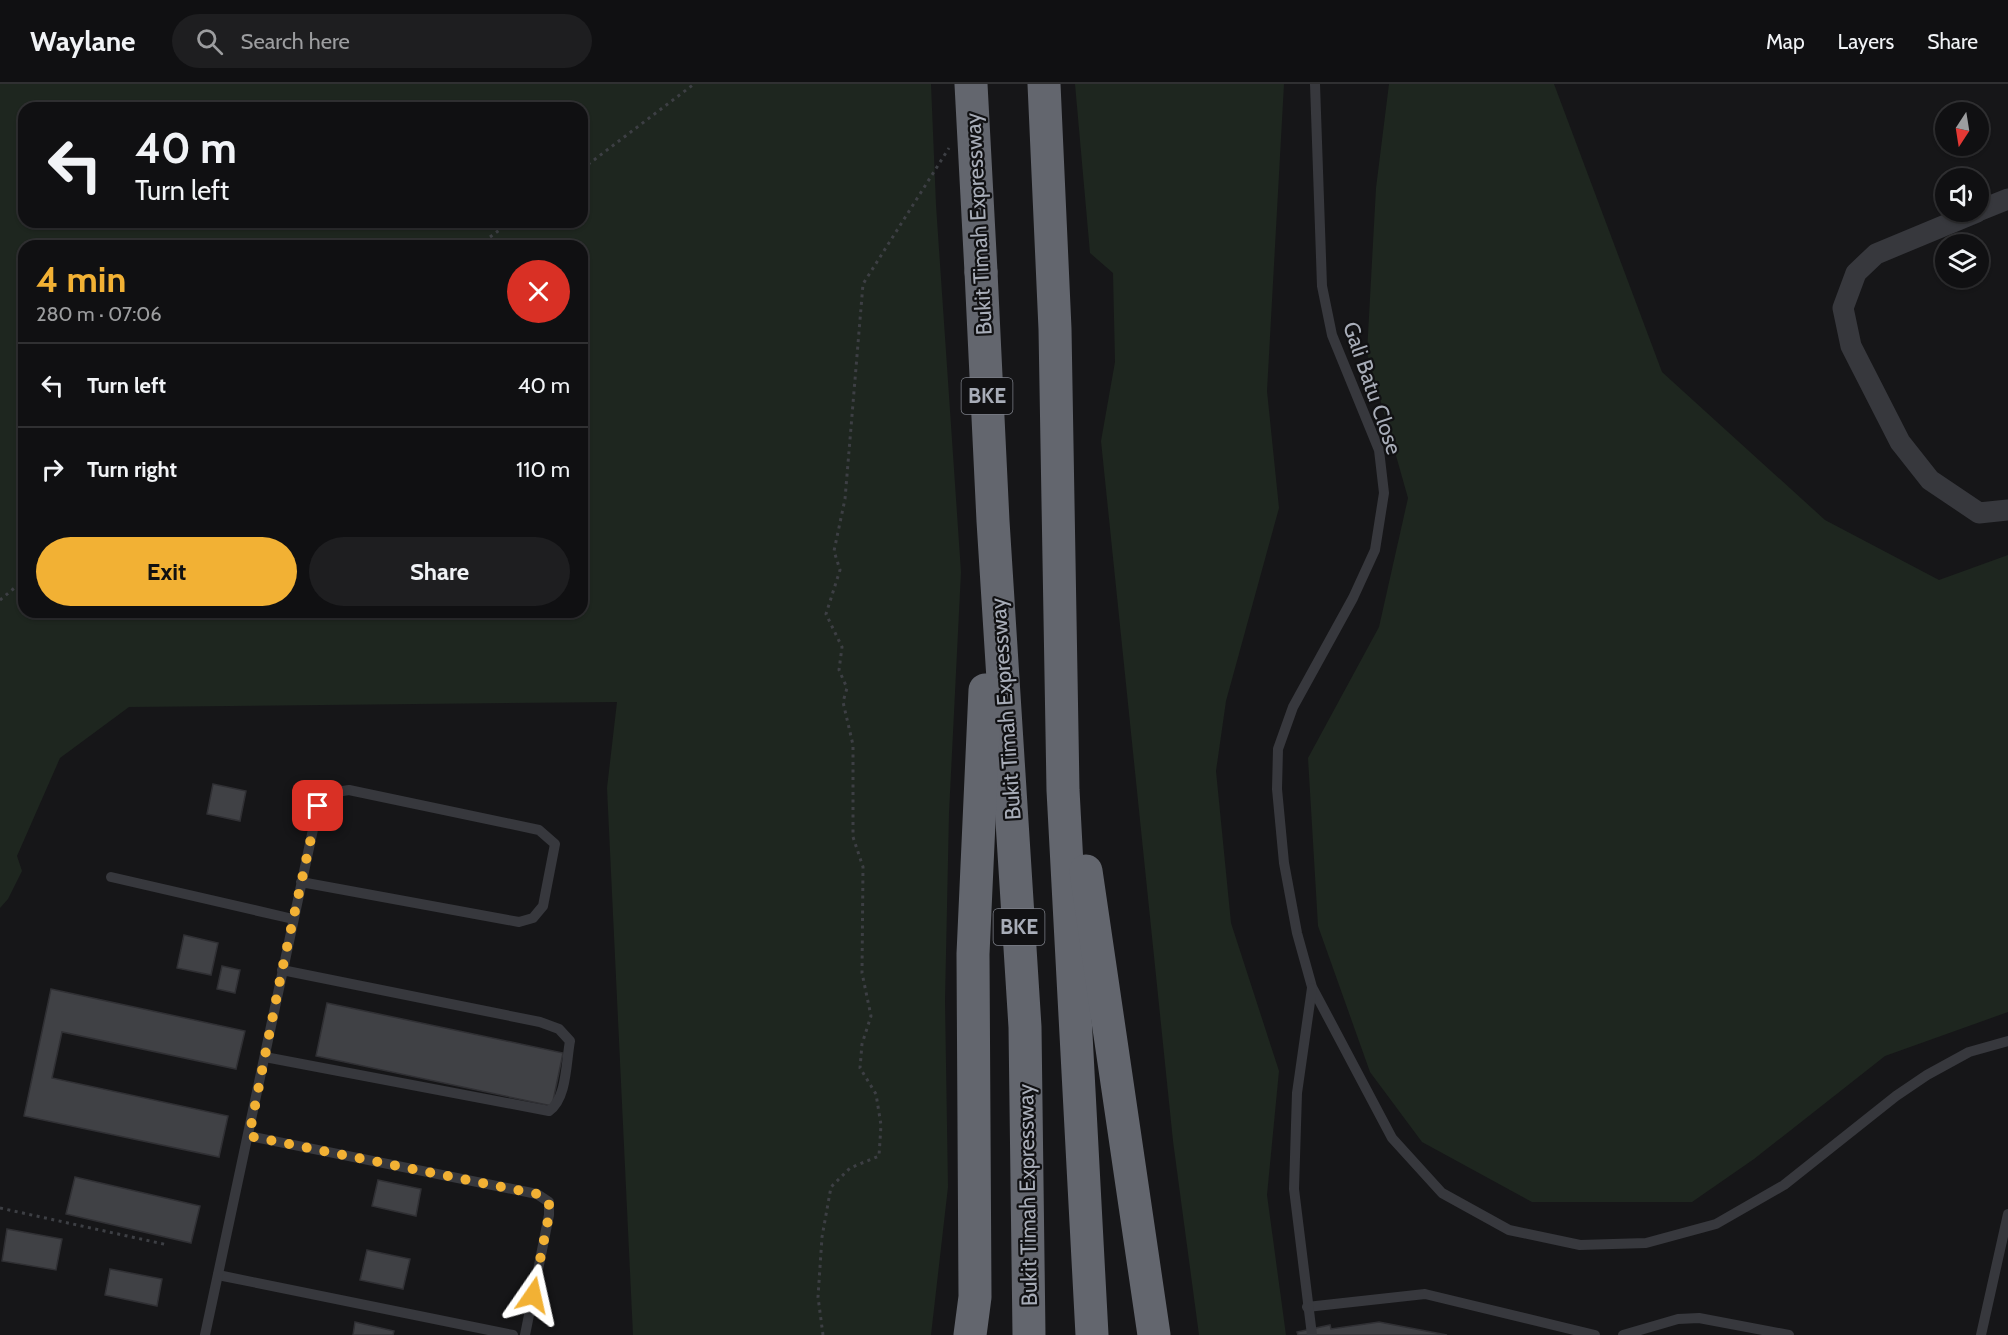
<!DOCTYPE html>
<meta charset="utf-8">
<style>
:root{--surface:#101012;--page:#1e1e20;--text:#f1f3f6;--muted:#9c9d9f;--line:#303032;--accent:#f2b134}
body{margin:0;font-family:Cabin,sans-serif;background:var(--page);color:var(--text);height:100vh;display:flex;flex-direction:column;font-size:22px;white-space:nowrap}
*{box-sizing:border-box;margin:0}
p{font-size:20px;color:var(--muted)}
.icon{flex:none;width:33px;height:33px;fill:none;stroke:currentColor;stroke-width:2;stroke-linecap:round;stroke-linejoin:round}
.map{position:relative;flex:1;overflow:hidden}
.details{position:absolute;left:18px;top:156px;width:570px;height:378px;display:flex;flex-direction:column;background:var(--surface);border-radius:18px;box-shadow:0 2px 4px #0004,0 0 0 2px var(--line)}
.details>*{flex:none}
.top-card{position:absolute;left:18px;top:18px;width:570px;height:126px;border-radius:18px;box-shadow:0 2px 4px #0004,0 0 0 2px var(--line);background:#101012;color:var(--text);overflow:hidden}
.needle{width:39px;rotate:192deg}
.tools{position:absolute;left:1935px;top:18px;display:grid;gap:12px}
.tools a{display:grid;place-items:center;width:54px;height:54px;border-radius:50%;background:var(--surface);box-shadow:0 2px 4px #0004,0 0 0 2px var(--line);font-size:30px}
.pin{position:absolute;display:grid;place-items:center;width:51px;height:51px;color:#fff;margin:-26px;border-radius:12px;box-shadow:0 3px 9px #0006}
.me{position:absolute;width:66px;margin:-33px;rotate:11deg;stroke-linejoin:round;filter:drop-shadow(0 0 4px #0008)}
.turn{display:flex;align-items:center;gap:21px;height:126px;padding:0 18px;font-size:27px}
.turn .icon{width:78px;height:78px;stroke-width:2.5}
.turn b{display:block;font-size:42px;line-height:51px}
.round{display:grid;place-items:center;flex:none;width:63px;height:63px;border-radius:32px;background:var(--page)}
.headline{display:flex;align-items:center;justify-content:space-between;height:102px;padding:0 18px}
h1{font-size:36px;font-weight:700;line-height:45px;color:var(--accent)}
.cta{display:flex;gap:12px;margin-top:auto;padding:12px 18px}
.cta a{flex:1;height:69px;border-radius:36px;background:var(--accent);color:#111;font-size:24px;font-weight:700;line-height:69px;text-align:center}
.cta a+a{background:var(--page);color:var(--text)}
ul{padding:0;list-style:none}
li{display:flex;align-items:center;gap:18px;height:84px;padding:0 18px;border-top:2px solid var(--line)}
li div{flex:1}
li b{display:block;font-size:22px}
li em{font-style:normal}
header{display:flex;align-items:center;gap:36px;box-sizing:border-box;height:84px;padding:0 30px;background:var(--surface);border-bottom:2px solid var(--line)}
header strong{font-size:28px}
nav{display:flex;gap:33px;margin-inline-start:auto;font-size:21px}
.search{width:420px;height:54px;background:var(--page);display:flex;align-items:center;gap:15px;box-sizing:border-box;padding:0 21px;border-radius:33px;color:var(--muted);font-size:22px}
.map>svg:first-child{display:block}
.green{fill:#1e261f;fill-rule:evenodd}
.building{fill:#404145;stroke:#303034;stroke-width:1.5}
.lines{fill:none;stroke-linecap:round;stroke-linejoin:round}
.path{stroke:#3d3f44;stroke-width:3;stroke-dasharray:3 4.5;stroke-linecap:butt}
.service{stroke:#37383d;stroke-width:10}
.minor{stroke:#37383d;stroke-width:21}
.motorway{stroke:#63666e;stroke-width:33}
.motorway-bridge{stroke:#63666e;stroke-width:33}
.route{stroke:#f2b134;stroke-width:10;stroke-dasharray:0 18}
.labels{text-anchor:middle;stroke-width:4.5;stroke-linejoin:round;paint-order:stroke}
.shield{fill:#111113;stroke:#7b7e86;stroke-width:1.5}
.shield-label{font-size:21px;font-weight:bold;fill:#a8adb8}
.street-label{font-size:22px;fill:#a8adb8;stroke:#111113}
</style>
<header>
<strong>Waylane</strong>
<div class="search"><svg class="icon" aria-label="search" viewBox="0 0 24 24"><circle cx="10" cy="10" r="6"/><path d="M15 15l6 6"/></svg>Search here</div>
<nav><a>Map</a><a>Layers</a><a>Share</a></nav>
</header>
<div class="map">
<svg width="2008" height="1251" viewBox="0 0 2008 1251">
<rect width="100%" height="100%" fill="#161618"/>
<!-- green -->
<g class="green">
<path d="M0,0h931l5,121 25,367 -12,241 -4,188 3,186 -17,148h-298l-26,-547 10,-86 -488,5 -69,51 -43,98 5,15 -14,28 -8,9zM24,24h558v114h-558zM24,162h558v366h-558z"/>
<path d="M1075,0h209l-17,307 12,117 -53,193 -10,70 15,152 48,148 -12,124 19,140h-87l-26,-194 -72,-700 14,-79 -2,-89 -23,-20z"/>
<path d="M1389,0h165l108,288 163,148 114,60 69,-25v457l-123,44 -131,103 -62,43h-160l-110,-60 -52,-70 -52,-146 -10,-168 71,-131 29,-129 -41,-145 9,-165z"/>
</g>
<!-- building -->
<g class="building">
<path d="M213,700l33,7 -6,30 -33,-7z"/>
<path d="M184,851l34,8 -7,32 -34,-7z"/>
<path d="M222,882l18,4 -5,23 -18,-4z"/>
<path d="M51,905l194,42 -9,38 -174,-37 -10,46 176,38 -9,41 -195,-41z"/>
<path d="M327,919l236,50 -11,53 -236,-50z"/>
<path d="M75,1093l125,29 -9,37 -125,-29z"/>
<path d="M378,1096l43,9 -5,27 -44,-10z"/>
<path d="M7,1145l55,10 -6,31 -54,-9z"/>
<path d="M367,1166l43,9 -7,30 -43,-9z"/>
<path d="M110,1185l52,10 -5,27 -52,-11z"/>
<path d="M355,1238l39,9 -1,4h-40z"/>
<path d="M1379,1238l68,13h-149l-1,-3 33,-7 1,4z"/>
</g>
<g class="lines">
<!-- path -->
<g class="path">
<path d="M582,85l112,-85"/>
<path d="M478,162l32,-24"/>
<path d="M0,516l24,-20"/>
<path d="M0,1124l168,37"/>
<path d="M823,1251l-5,-38 4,-60 9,-50 19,-19 29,-12 2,-31 -5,-31 -16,-26 2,-24 9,-28 -9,-43 1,-106 -10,-30v-92l-10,-43 4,-14 -8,-18 3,-23 -16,-33 14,-44 -6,-19 11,-52 18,-215 86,-136"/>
</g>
<!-- service -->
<g class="service">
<path d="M1315,0l7,202 10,49 47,115 5,43 -9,57 -22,48 -60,109 -15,42 -1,40 7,74 13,70 15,54 80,151 50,55 67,37 71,15 66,-2 70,-19 68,-39 112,-89 31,-21 42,-23 39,-11"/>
<path d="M111,793l182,42"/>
<path d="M265,973l284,54c18,-12 17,-49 21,-70l-11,-12 -19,-7 -258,-52"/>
<path d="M249,1052l288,58 12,8v13l-24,120"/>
<path d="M218,1191l295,60"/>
<path d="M1307,1223l118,-13 170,41"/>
<path d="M205,1251l113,-529 12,-13 19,-3 190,40 16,14 -12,62 -10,12 -14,4 -218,-40"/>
<path d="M1312,1251l-18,-146 3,-96 15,-105"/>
<path d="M1623,1251l55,-16 21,-1 90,17"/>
<path d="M1981,1251l27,-121"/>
</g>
<!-- minor -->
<g class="minor">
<path d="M1978,127l30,-12"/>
<path d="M1977,128l-101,42 -20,19 -13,35 8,38 49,96 30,38 49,33 29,-3"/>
</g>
<!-- motorway -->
<g class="motorway">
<path d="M1044,0l11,245 8,461 29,545"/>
<path d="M981,188l12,249 32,506 4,308"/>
<path d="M1086,787l68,464"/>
<path d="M970,1251l5,-38 -2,-343 12,-264"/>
</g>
<!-- motorway-bridge -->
<path class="motorway-bridge" d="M971,0l10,188"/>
</g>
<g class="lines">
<!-- route -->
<path class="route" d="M318,722l-36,164 -33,166 288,58 12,8v13l-16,80"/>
</g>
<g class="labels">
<!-- shield labels -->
<g class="shield">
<rect x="961.5" y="294" width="51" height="36" rx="4.5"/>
<rect x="993.5" y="825" width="51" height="36" rx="4.5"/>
</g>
<g class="shield-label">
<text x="987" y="319">BKE</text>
<text x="1019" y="850">BKE</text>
</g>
<!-- street labels -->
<g class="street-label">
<text transform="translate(978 140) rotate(-93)" y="8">Bukit Timah Expressway</text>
<text transform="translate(1373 304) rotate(71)" y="8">Gali Batu Close</text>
<text transform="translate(1005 625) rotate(-94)" y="8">Bukit Timah Expressway</text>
<text transform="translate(1027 1111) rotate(-91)" y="8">Bukit Timah Expressway</text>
</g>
</g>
</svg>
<div class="tools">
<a><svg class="needle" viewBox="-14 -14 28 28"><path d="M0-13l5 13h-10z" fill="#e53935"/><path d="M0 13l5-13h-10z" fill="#9c9d9f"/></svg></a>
<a><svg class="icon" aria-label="sound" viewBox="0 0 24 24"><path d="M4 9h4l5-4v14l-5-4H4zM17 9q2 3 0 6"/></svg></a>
<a><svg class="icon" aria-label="layers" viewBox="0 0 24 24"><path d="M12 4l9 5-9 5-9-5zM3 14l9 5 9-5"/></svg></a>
</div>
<div class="pin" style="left:318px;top:722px;background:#d93025"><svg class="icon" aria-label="arrive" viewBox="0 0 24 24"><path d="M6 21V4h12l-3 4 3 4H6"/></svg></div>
<svg class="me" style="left:533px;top:1211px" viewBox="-20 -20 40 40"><path d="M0-17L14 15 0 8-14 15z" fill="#f2b134" stroke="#fff" stroke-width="4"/></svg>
<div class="top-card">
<div class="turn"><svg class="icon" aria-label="left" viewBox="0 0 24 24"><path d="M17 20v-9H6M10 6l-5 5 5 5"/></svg><div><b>40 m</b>Turn left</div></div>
</div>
<section class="details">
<div class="headline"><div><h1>4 min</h1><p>280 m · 07:06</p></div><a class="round" style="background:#d93025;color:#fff"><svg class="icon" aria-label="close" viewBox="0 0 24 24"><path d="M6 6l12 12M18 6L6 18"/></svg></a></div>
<ul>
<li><svg class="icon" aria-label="left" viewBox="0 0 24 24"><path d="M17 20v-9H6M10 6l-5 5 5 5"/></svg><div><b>Turn left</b></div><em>40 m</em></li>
<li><svg class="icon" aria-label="right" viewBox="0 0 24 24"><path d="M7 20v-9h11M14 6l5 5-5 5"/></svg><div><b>Turn right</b></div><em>110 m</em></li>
</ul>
<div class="cta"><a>Exit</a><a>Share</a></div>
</section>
</div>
